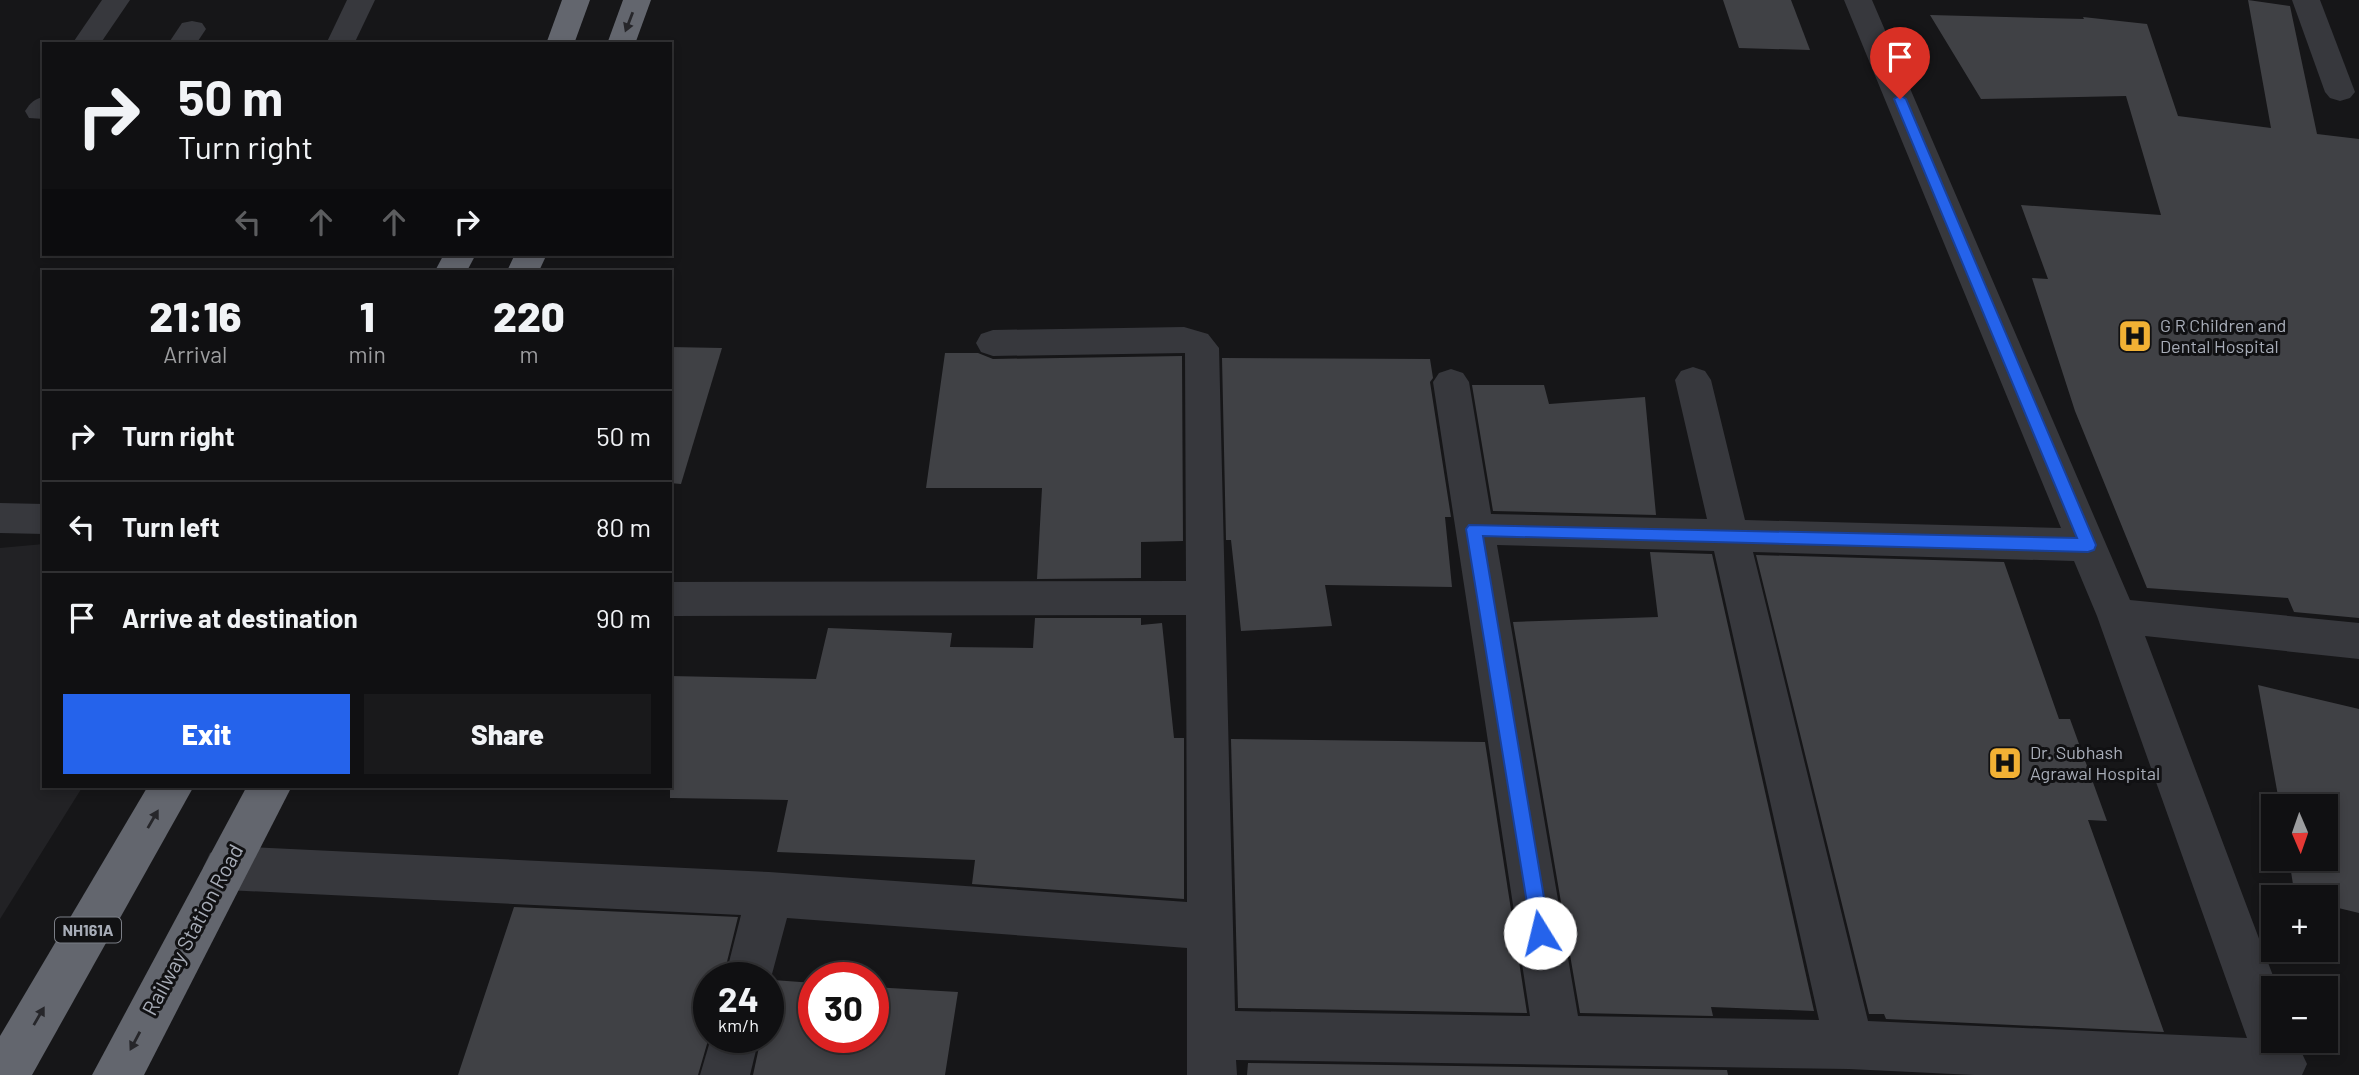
<!DOCTYPE html>
<meta charset="utf-8">
<style>
:root{--surface:#101012;--page:#19191b;--text:#f1f3f6;--muted:#9c9d9f;--line:#303032;--accent:#2563eb}
body{margin:0;font-family:Barlow,sans-serif;background:var(--page);color:var(--text);height:100vh;display:flex;flex-direction:column;font-size:26px;white-space:nowrap}
*{box-sizing:border-box;margin:0}
p{font-size:23px;color:var(--muted)}
.icon{flex:none;width:38px;height:38px;fill:none;stroke:currentColor;stroke-width:2;stroke-linecap:round;stroke-linejoin:round}
.map{position:relative;flex:1;overflow:hidden}
.panel{position:absolute;left:42px;top:270px;width:630px;height:518px;display:flex;flex-direction:column;background:var(--surface);border-radius:0px;box-shadow:0 4px 10px #0003,0 0 0 2px var(--line)}
.panel>*{flex:none}
.banner{position:absolute;left:42px;top:42px;width:630px;height:214px;border-radius:0px;box-shadow:0 4px 10px #0003,0 0 0 2px var(--line);background:#101012;color:var(--text);overflow:hidden}
.needle{width:46px;rotate:178deg}
.controls{position:absolute;left:2261px;top:794px;display:grid;gap:14px}
.controls a{display:grid;place-items:center;width:77px;height:77px;border-radius:0px;background:var(--surface);box-shadow:0 4px 10px #0003,0 0 0 2px var(--line);font-size:35px}
.speed{position:absolute;left:693px;top:962px;display:flex;gap:14px;font-size:35px;font-weight:700;text-align:center}
.speed>*{display:grid;place-content:center;width:91px;height:91px;border-radius:50%;background:var(--surface);box-shadow:0 4px 10px #0003,0 0 0 2px var(--line);line-height:1}
.speed small{font-size:18px;font-weight:400}
.speed .limit{border:10px solid #d22;background:#fff;color:#111}
.pin{position:absolute;display:grid;place-items:center;width:60px;height:60px;color:#fff;margin:-72px -30px;border-radius:50% 50% 50% 0;rotate:-45deg;box-shadow:0 0 7px #0007}
.pin .icon{rotate:45deg}
.me{position:absolute;width:77px;margin:-38px;rotate:351deg;stroke-linejoin:round;filter:drop-shadow(0 0 5px #0008)}
.turn{display:flex;align-items:center;gap:24px;height:147px;padding:0 21px;font-size:32px}
.turn .icon{width:91px;height:91px;stroke-width:2.5}
.turn b{display:block;font-size:49px;line-height:60px}
.lanes{display:flex;align-items:center;height:66px;padding:0 21px;background:#0003;justify-content:center;gap:35px;direction:ltr}
.lanes .off{opacity:.35}
.eta{display:flex;justify-content:space-evenly;align-items:center;height:119px;text-align:center}
.eta b{font-size:42px;font-weight:800;line-height:49px}
.button{display:flex;gap:14px;margin-top:auto;padding:14px 21px}
.button a{flex:1;height:80px;border-radius:0px;background:var(--accent);color:#fff;font-size:28px;font-weight:800;line-height:80px;text-align:center}
.button a+a{background:var(--page);color:var(--text)}
ul{padding:0;list-style:none}
li{display:flex;align-items:center;gap:21px;height:91px;padding:0 21px;border-top:2px solid var(--line)}
li div{flex:1}
li b{display:block;font-size:26px}
li em{font-style:normal}
.map>svg:first-child{display:block}
.built{fill:#222225}
.building{fill:#404145}
.lines{fill:none;stroke-linecap:round;stroke-linejoin:round}
.minor{fill:#37383d;fill-rule:evenodd}
.highway{fill:#63666e;fill-rule:evenodd}
.oneway{fill:#26262a}
.route{fill:#2563eb;stroke:#184099;stroke-width:2}
.labels{text-anchor:middle;stroke-width:6;stroke-linejoin:round;paint-order:stroke}
.shield{fill:#111113;stroke:#7b7e86;stroke-width:2}
.shield-label{font-size:16px;font-weight:bold;fill:#a8adb8}
.poi-label{font-size:18px;fill:#a8adb8;stroke:#111113;text-anchor:start}
.near-street-label{font-size:21px;fill:#a8adb8;stroke:#111113}
</style>
<div class="map">
<svg width="2359" height="1075" viewBox="0 0 2359 1075">
<rect width="100%" height="100%" fill="#161618"/>
<!-- built -->
<path class="built" d="M44,544v242h39l-83,133v-371z"/>
<!-- building -->
<g class="building">
<path d="M1723,0h68l19,50 -71,-2z"/>
<path d="M2248,0l42,6 27,128 42,5v479l-65,-6 -6,-14 -141,-10 -72,-177 -43,-133 16,1 -27,-74 140,10 -35,-119 -145,3 -51,-84 154,4 -1,-2 64,7 31,92 93,12z"/>
<path d="M670,347l52,1 -41,136 -11,-1z"/>
<path d="M945,353h33l15,6 189,-3 1,185 -42,1v36l-104,1 5,-91h-116z"/>
<path d="M1222,358l208,1 3,19 -3,4 21,135h-6l7,70 -127,-2 7,41 -91,5 -10,-91h-5z"/>
<path d="M1472,385h72l5,19 96,-7 11,118 -163,-4z"/>
<path d="M1650,552l62,2 102,457 -103,-4 2,9 -133,-3 -67,-391 145,-5z"/>
<path d="M1756,555l248,7 55,157h11l37,102 -19,-1 76,212 -278,-13 -2,-5h-15z"/>
<path d="M1035,618h106v7l21,-2 12,115h10v161l-212,-15 3,-24 -198,-8 11,-52 -118,-2v-122l146,3 12,-51 124,5 -2,14 83,1z"/>
<path d="M2258,685l101,24v204l-33,-8v-7l-31,-1 -6,-38h37v-52h-46z"/>
<path d="M1231,739l254,3 42,271 -289,-5z"/>
<path d="M514,907l224,10 -15,61h-14v59l-11,38h-240z"/>
<path d="M773,980l41,3v55h59v-51l85,5 -13,83h-192l8,-37h7v-47z"/>
<path d="M1248,1063l479,7 1,5h-481z"/>
</g>
<g class="lines">
<!-- minor -->
<g class="minor">
<path d="M102,0h28l-30,44h-28z"/>
<path d="M347,0h28l-21,44h-28z"/>
<path d="M1844,0h28l258,600 229,23v36l-214,-23 133,353h-5v52h24l-1,4 3,2 8,17 -5,11h-328l-125,-6 -613,-9 1,15h-50v-127l-400,-30 -19,71v-11h-43l16,-63 -515,-25 -16,-7 -7,-15 7,-15 16,-7 543,26 418,30 -1,-287 -516,1v-34l516,-1 -1,-228 -192,3 -12,-4 -5,-9 5,-9 12,-4 191,-3 24,7 11,14 16,663 295,5 -97,-634 6,-9 12,-4 12,4 6,9 22,132 216,5 -32,-139 6,-9 12,-4 12,4 6,9 34,140 316,8zM1497,545l217,6 105,469 -241,-4zM1753,552l321,9 23,55 150,422 -379,-17z"/>
<path d="M2292,0h28l35,92 -5,6 -10,3 -10,-3 -5,-6z"/>
<path d="M192,21l10,2 4,6 -10,15h-28l14,-21z"/>
<path d="M44,97v22l-15,-1 -4,-7c6,-9 9,-12 19,-14z"/>
<path d="M0,503l44,1v30l-44,-1z"/>
<path d="M711,1038h48l-9,37h-50z"/>
</g>
<!-- highway -->
<g class="highway">
<path d="M562,0h28l-16,44h-28z"/>
<path d="M623,0h28l-16,44h-28z"/>
<path d="M444,254h32l-9,17h-32z"/>
<path d="M515,254h32l-8,17h-32z"/>
<path d="M148,786h46l-162,289h-32v-39z"/>
<path d="M247,786h45l-148,289h-52z"/>
</g>
</g>
<!-- one-way arrows -->
<defs><path id="oneway-solid" d="M-6-.8H1V-3.2L6.5 0L1 3.2V.8H-6Z" transform="scale(1.75)"/></defs>
<g class="oneway">
<use href="#oneway-solid" transform="translate(629 22) rotate(111)"/>
<use href="#oneway-solid" transform="translate(153 819) rotate(-60)"/>
<use href="#oneway-solid" transform="translate(39 1016) rotate(-60)"/>
<use href="#oneway-solid" transform="translate(135 1041) rotate(118)"/>
</g>
<!-- route -->
<path class="route" d="M1900,95l6,4 190,446 -2,5 -6,2 -605,-16 67,397 -3,7 -7,2 -7,-2 -67,-411 3,-4 608,13 -183,-439z"/>
<!-- icons -->
<defs>
<g id="hospital-square" transform="scale(1.75)"><rect x="-9" y="-9" width="18" height="18" rx="4" fill="#f2b134" stroke="#111113"/><path d="M-5-5h3v3.5h4V-5h3V5h-3V1.5h-4V5h-3Z" fill="#111"/></g>
</defs>
<g fill-rule="evenodd">
<use href="#hospital-square" x="2135" y="336"/>
<use href="#hospital-square" x="2005" y="763"/>
</g>
<g class="labels">
<!-- shield labels -->
<rect class="shield" x="55" y="917.5" width="66" height="25" rx="5"/>
<g class="shield-label">
<text x="88" y="936">NH161A</text>
</g>
<!-- poi labels -->
<g class="poi-label">
<text x="2160" y="332">G R Children and<tspan x="2160" dy="21">Dental Hospital</tspan></text>
<text x="2030" y="759">Dr. Subhash<tspan x="2030" dy="21">Agrawal Hospital</tspan></text>
</g>
<!-- near-street labels -->
<g class="near-street-label">
<text transform="translate(193 930) rotate(-62)" y="7">Railway Station Road</text>
</g>
</g>
</svg>
<div class="controls">
<a><svg class="needle" viewBox="-14 -14 28 28"><path d="M0-13l5 13h-10z" fill="#e53935"/><path d="M0 13l5-13h-10z" fill="#9c9d9f"/></svg></a>
<a>+</a>
<a>−</a>
</div>
<div class="speed"><div>24<small>km/h</small></div><div class="limit">30</div></div>
<div class="pin" style="left:1900px;top:99px;background:#d93025"><svg class="icon" aria-label="arrive" viewBox="0 0 24 24"><path d="M6 21V4h12l-3 4 3 4H6"/></svg></div>
<svg class="me" style="left:1540px;top:933px" viewBox="-20 -20 40 40"><circle r="19" fill="#fff"/><path d="M0-13L10 11 0 6-10 11z" fill="#2563eb"/></svg>
<div class="banner">
<div class="turn"><svg class="icon" aria-label="right" viewBox="0 0 24 24"><path d="M7 20v-9h11M14 6l5 5-5 5"/></svg><div><b>50 m</b>Turn right</div></div>
<div class="lanes"><svg class="icon off" aria-label="left" viewBox="0 0 24 24"><path d="M17 20v-9H6M10 6l-5 5 5 5"/></svg><svg class="icon off" aria-label="ahead" viewBox="0 0 24 24"><path d="M12 20V5M6 11l6-6 6 6"/></svg><svg class="icon off" aria-label="ahead" viewBox="0 0 24 24"><path d="M12 20V5M6 11l6-6 6 6"/></svg><svg class="icon" aria-label="right" viewBox="0 0 24 24"><path d="M7 20v-9h11M14 6l5 5-5 5"/></svg></div>
</div>
<section class="panel">
<div class="eta">
<div><b>21:16</b><p>Arrival</p></div>
<div><b>1</b><p>min</p></div>
<div><b>220</b><p>m</p></div>
</div>
<ul>
<li><svg class="icon" aria-label="right" viewBox="0 0 24 24"><path d="M7 20v-9h11M14 6l5 5-5 5"/></svg><div><b>Turn right</b></div><em>50 m</em></li>
<li><svg class="icon" aria-label="left" viewBox="0 0 24 24"><path d="M17 20v-9H6M10 6l-5 5 5 5"/></svg><div><b>Turn left</b></div><em>80 m</em></li>
<li><svg class="icon" aria-label="arrive" viewBox="0 0 24 24"><path d="M6 21V4h12l-3 4 3 4H6"/></svg><div><b>Arrive at destination</b></div><em>90 m</em></li>
</ul>
<div class="button"><a>Exit</a><a>Share</a></div>
</section>
</div>
